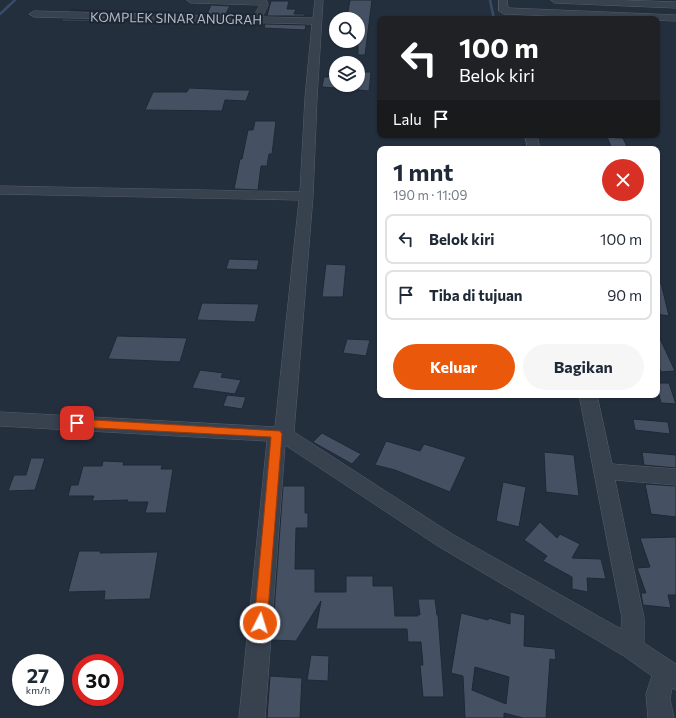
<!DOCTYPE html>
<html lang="id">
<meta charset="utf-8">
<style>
:root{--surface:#fff;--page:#f6f6f7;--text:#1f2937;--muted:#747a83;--line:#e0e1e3;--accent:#ea580c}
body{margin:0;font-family:Commissioner,sans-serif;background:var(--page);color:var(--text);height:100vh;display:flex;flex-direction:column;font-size:15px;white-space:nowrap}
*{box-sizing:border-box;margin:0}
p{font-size:13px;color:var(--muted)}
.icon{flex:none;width:22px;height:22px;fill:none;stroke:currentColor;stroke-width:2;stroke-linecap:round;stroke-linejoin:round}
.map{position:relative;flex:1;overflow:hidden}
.panel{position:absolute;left:377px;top:146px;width:283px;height:252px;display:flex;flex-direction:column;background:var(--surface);border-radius:8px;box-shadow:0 1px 3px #0004}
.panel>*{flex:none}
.top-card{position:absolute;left:377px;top:16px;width:283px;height:122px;border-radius:8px;box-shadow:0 1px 3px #0004;background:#202124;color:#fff;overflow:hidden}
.tools{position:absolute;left:329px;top:12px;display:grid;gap:8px}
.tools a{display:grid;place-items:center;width:36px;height:36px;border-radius:50%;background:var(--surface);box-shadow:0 1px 3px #0004;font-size:20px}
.speed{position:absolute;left:12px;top:654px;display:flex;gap:8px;font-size:20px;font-weight:700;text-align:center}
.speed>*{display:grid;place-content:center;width:52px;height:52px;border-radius:50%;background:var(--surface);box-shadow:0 1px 3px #0004;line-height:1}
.speed small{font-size:10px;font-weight:400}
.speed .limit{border:6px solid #d22;background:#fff;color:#111}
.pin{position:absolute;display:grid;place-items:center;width:34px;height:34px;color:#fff;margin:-17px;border-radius:8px;box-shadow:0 2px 6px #0006}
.me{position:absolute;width:44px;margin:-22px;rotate:5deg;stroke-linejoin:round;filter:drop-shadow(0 0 3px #0008)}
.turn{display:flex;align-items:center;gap:14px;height:84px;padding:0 16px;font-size:18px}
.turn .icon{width:52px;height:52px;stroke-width:2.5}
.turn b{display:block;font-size:28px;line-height:34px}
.then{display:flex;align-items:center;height:38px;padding:0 16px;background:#0003;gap:8px;font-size:15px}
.round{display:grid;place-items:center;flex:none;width:42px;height:42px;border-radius:21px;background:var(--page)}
.head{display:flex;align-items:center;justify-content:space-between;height:68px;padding:0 16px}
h1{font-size:24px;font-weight:700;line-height:30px}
.button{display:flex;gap:8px;margin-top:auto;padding:8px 16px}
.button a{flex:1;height:46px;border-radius:24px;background:var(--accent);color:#fff;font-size:16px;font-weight:700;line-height:46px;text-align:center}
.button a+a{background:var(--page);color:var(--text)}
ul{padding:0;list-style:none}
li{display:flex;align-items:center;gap:12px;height:50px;margin:0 8px 6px;padding:0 8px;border:2px solid var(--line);border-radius:8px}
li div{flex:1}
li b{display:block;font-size:15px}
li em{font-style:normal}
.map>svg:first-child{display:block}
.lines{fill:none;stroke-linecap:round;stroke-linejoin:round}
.stream{stroke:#394c67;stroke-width:2.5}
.building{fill:#455162;stroke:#1f2835;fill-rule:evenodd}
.minor-casing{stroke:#565f6c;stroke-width:1}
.minor{fill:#38414e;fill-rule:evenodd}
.route{fill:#ea580c;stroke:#983908}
.labels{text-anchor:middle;stroke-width:4;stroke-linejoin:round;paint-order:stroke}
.far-street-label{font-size:13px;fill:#b4bcc9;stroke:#1d2633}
</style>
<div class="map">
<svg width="676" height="718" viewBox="0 0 676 718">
<rect width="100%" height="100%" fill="#242f3e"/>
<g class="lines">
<!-- stream -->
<g class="stream">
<path d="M490,0l4,19"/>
<path d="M0,14l15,-14"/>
</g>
</g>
<!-- building -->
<g class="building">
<path d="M350,0h22l-7,55h-7v-36l-11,-2z"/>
<path d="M271,1h18l-2,8h9l-2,5h10v1l6,1h-43z"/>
<path d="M211,5l19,1 -5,9 -18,-1z"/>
<path d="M70,10h1l101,2 -1,1z"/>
<path d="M63,19l103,3 -105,-1z"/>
<path d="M265,24l41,1 -1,5 -41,-2z"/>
<path d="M358,72h13l-2,19 -11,-1z"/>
<path d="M324,77h12v11l-14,-1z"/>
<path d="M189,88l46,2h15l-4,11 -21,-1 -3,11 -77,-1 8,-18h34z"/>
<path d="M255,121h21l-4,33h-3l-2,12h-6l-3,24 -24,-1 6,-30h2l6,-29h5z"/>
<path d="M607,137l16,1 5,11h-16z"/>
<path d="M229,259l30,1 -2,10 -31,-1z"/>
<path d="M326,264l20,1 -3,32h-21z"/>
<path d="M657,283h4l8,33 -12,-2z"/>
<path d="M202,303l57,1 -4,18 -58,-2z"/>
<path d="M657,332l18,39 -14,1 -4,-10z"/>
<path d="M117,336l38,1 32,1 -7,24 -72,-3z"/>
<path d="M347,339l23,1 -4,16 -23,-3z"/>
<path d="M200,370l23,3 -2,4 20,3 -6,14 -43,-6z"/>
<path d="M657,383h12l7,21 -15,-1 -2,-8h-2z"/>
<path d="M227,395l19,2 -4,12 -19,-3z"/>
<path d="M633,419l35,3 2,12 -35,-4z"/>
<path d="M322,433l39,21 -9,10 -39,-22z"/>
<path d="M386,441l34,10 4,-7 42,13 -16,35 -55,-22 -20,-5z"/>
<path d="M544,452l30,3 5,41 -33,-4z"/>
<path d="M642,452l34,3v13l-32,-3z"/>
<path d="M31,458h14l-10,32 -27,1 6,-16h12z"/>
<path d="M103,461l21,1 -1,3h39l-1,4h12l-7,44h-21l3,-11h-21l1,-2 -36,1 2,-5h-26l3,-11h7l5,-19h19z"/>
<path d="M503,482l23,5 -7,40 -23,-6z"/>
<path d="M645,484l31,2v31l-25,-3z"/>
<path d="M283,486h22v27h3v15h-12l-1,41h20v23h31v-16h27v10h20l2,30h23l-1,-2 3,1 -2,-16h17l2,16h1l6,82h-21l-3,-32h3l-2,-23h-13l-1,-13h-91l5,-28 -25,40 -24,-1z"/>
<path d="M540,522l17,16 3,-4 20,10 -8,14 29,1 5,20 -19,-1 1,14 -16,-3v-12l-29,-16 4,-5 -23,-16z"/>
<path d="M676,537v58h-8l3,13 -28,-3 -2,-12h5l-9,-25 13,-1 -10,-29z"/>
<path d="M79,551h22l-1,2 58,-1 -8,47 -46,1 1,-9 -37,1z"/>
<path d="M510,612l15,3 -1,31 31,3 1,11 -6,-1 -4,59h-23l-19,-5v5h-39l-2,-42 -12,-3 10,-60 27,7 1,-2 21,6zM475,667l34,10 -3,27 -34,-14z"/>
<path d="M311,655l18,1 -1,25 -21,-1z"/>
<path d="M270,676l32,2 -2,40h-33z"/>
</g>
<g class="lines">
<!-- minor casing -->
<g class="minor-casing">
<g id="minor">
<path d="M187,0h78l2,1 1,4 -6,12 51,1 2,-18h8l-6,98 -4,98 -19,236 158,102 169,95 1,-11 -43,-223h18l15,69 64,5v16l-61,-5 29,138v25l32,21v26l-4,-2 -2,11 4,19h-26l-2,-24 6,-18 -28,-20 -186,-110 -153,-101 -20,273h-26l28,-277 -267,-15v-14l275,15 24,-227 -299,-6v-8l300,6 5,-94 7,-74 -278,-7 -5,-3 5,-3 219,6 7,-12 -69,-2z"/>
<path d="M499,0h8l1,8 168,7v6l-172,-7 -5,-3z"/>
<path d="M551,0h69l56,2v6l-121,-5z"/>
<path d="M525,135h12l3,14h-12z"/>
</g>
</g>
<!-- minor -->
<use href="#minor" class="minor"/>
</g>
<!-- route -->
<path class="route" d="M77,419l203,12 2,3 -15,189 -2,4 -5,2 -4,-2 -2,-4 17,-186 -194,-10 -4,-1 -1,-3 1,-3z"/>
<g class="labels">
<!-- far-street labels -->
<g class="far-street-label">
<text transform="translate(176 18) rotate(1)" y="5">KOMPLEK SINAR ANUGRAH</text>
</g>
</g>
</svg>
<div class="tools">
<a><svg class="icon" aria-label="search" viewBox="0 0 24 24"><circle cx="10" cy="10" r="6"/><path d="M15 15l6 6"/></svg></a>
<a><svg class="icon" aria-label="layers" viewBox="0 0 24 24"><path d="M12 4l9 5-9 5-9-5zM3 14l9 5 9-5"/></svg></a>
</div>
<div class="speed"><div>27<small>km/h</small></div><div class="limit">30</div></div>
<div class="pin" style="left:77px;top:423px;background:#d93025"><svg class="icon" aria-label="arrive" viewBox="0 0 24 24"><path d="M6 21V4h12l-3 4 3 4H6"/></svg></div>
<svg class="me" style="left:260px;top:623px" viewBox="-20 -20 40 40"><circle r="17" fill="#ea580c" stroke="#fff" stroke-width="3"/><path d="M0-11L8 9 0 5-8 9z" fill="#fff"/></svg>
<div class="top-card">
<div class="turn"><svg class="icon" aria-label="left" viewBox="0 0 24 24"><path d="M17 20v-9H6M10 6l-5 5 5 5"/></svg><div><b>100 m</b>Belok kiri</div></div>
<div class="then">Lalu<svg class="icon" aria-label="arrive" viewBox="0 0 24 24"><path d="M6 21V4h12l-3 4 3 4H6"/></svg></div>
</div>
<section class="panel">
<div class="head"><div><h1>1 mnt</h1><p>190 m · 11:09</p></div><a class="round" style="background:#d93025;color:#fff"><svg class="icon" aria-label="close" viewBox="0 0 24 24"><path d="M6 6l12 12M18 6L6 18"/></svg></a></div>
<ul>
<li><svg class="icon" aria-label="left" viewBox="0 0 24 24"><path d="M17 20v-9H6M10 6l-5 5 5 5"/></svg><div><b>Belok kiri</b></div><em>100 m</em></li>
<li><svg class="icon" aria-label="arrive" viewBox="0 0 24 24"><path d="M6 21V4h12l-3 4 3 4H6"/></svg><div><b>Tiba di tujuan</b></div><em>90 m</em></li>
</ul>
<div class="button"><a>Keluar</a><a>Bagikan</a></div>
</section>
</div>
